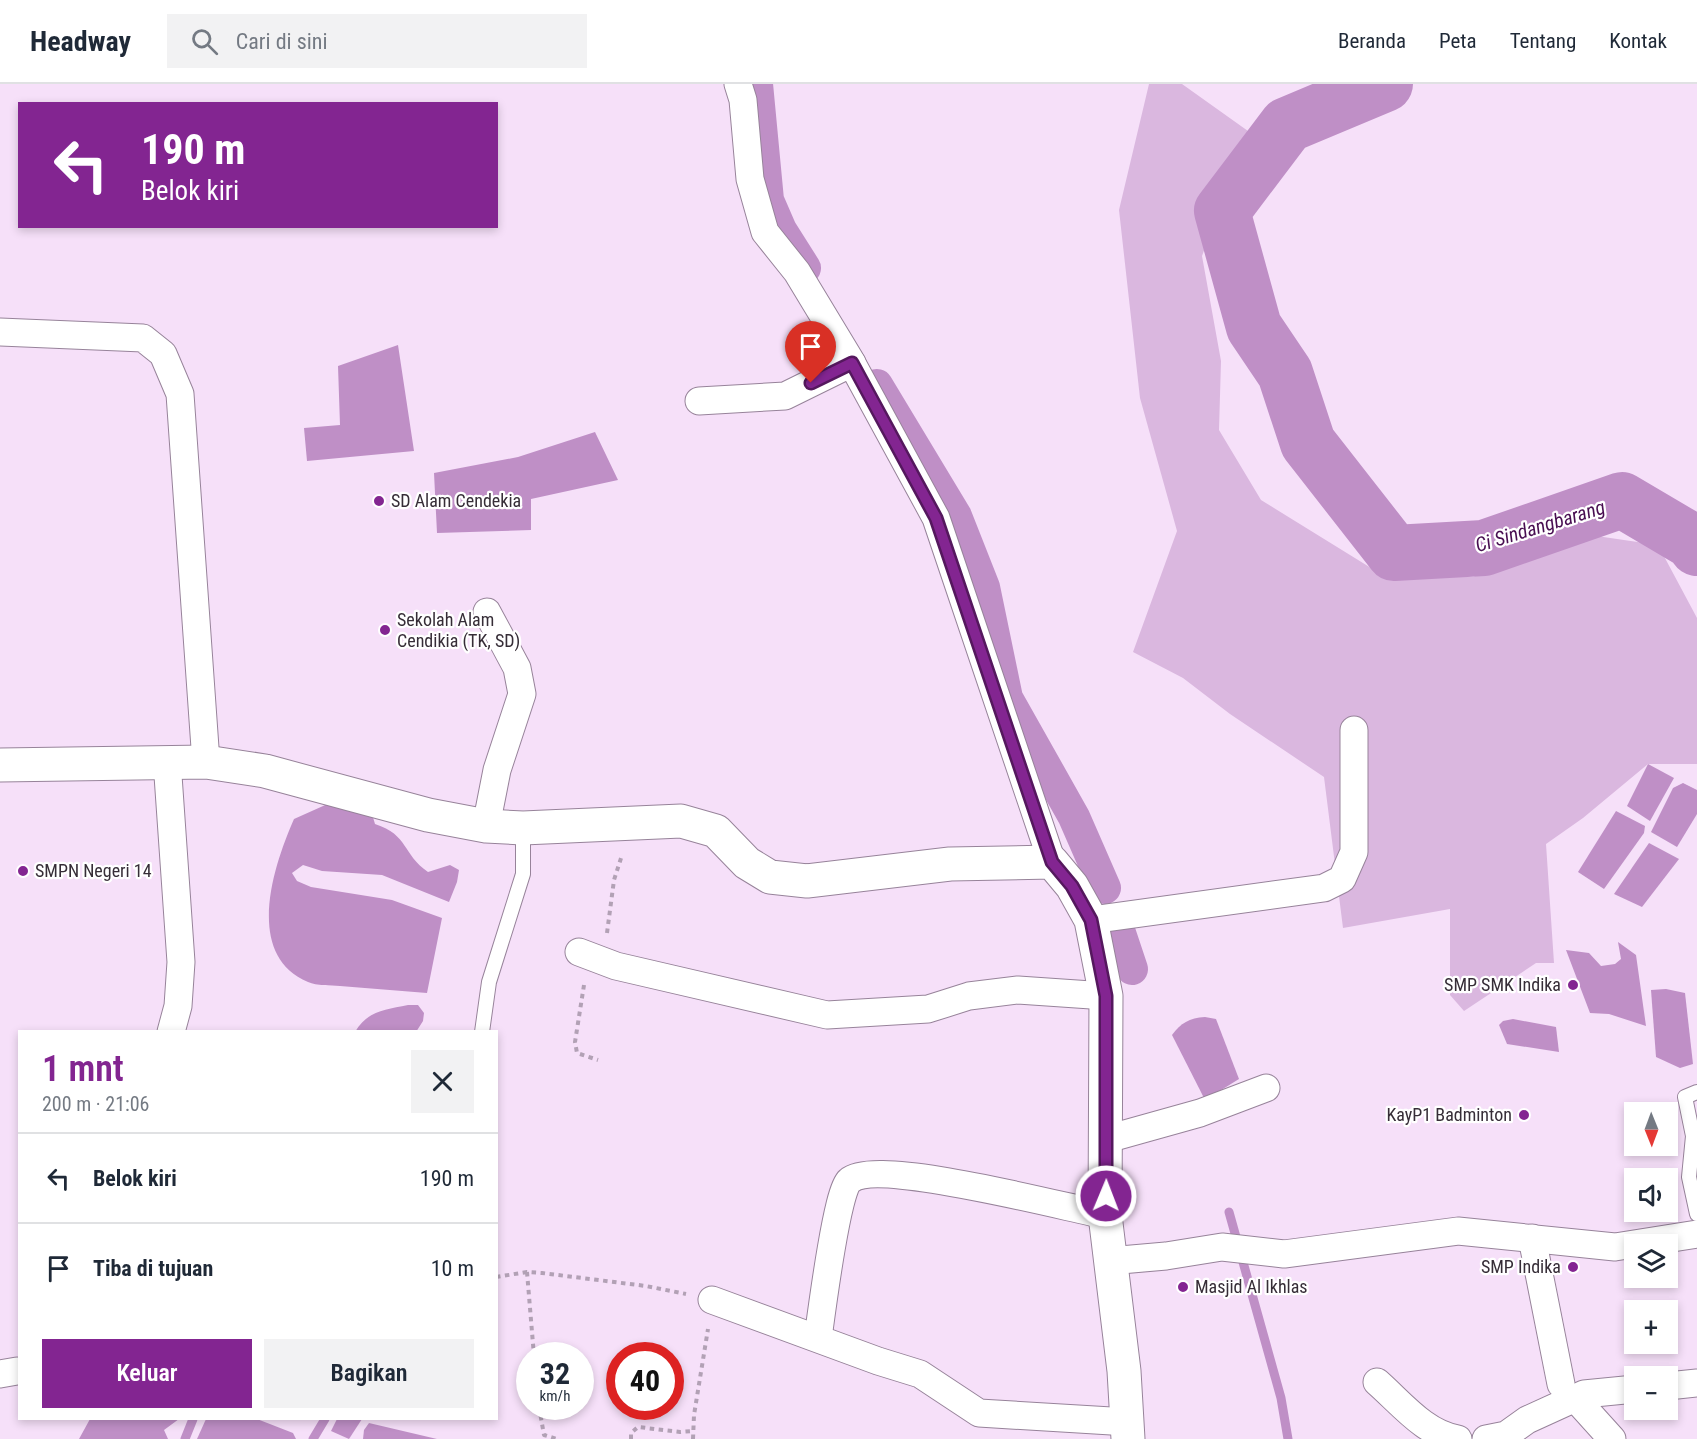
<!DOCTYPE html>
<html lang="id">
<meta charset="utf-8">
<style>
:root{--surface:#fff;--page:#f2f2f3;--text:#1f2937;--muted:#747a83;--line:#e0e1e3;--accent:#832591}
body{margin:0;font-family:"Roboto Condensed",sans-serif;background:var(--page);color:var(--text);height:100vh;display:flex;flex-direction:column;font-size:22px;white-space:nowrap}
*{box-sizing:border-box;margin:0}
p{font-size:20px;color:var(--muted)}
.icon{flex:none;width:33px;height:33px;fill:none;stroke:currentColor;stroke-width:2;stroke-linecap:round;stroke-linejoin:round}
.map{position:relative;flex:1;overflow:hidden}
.drawer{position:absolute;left:18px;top:946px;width:480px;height:390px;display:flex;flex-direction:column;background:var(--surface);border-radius:0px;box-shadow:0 3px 9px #0003}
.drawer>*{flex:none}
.hud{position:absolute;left:18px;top:18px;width:480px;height:126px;border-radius:0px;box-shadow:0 3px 9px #0003;background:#832591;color:#fff;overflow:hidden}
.needle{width:39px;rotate:179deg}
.controls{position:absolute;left:1624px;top:1018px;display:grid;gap:12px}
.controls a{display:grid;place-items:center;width:54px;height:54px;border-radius:0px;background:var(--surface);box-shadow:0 3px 9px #0003;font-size:30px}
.speed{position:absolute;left:516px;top:1258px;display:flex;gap:12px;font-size:30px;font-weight:700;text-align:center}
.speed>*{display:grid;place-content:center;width:78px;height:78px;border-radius:50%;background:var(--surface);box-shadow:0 3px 9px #0003;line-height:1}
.speed small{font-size:15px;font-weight:400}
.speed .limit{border:9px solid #d22;background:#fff;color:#111}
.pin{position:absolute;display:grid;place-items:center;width:51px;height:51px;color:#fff;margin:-62px -26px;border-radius:50% 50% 50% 0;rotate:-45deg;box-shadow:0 0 6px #0007}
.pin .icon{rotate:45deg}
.me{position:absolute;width:66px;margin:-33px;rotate:1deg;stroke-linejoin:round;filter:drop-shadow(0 0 4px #0008)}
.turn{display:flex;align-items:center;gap:21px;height:126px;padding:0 24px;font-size:27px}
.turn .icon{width:78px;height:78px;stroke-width:2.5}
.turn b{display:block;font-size:42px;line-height:51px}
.round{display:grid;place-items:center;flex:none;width:63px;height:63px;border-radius:0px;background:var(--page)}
.headline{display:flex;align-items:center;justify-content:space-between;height:102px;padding:0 24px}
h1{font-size:36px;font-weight:600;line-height:45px;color:var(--accent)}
.action{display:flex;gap:12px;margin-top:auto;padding:12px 24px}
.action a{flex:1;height:69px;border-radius:0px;background:var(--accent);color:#fff;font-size:24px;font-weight:600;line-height:69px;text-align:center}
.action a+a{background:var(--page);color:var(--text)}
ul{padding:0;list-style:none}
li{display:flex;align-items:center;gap:18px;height:90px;padding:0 24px;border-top:2px solid var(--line)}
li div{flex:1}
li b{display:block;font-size:22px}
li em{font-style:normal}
header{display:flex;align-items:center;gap:36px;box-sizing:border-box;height:84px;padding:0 30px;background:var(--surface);border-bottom:2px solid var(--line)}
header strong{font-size:28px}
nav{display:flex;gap:33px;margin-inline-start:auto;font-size:21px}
.search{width:420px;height:54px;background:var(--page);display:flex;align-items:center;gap:15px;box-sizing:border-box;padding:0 21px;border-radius:0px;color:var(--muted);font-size:22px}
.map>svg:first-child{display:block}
.green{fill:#dab7df}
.water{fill:#bf8fc6}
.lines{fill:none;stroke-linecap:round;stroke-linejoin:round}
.stream{stroke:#bf8fc6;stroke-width:9}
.canal{stroke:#bf8fc6;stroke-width:32}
.river{stroke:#bf8fc6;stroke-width:56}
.service-casing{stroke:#97839a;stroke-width:16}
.minor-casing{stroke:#97839a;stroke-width:29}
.tertiary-casing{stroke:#97839a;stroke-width:35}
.path{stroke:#b2a1b5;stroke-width:4;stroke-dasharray:4.5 4.5;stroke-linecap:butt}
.service{stroke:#fff;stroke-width:14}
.minor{stroke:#fff;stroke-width:27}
.tertiary{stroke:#fff;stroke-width:33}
.route-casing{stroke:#55185e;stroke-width:15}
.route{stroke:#832591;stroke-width:10}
.poi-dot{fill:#832591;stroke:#fff;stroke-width:2}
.labels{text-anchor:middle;stroke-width:4.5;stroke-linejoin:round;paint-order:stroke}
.poi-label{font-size:18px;fill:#362d37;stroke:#fff;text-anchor:start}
.water-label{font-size:20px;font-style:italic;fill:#480e51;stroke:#fff}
</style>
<header>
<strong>Headway</strong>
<div class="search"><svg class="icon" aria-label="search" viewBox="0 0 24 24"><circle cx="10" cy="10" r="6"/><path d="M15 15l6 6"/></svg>Cari di sini</div>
<nav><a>Beranda</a><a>Peta</a><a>Tentang</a><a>Kontak</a></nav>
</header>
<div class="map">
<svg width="1697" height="1355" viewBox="0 0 1697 1355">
<rect width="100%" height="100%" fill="#f6e0f9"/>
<!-- green -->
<path class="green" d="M1149,0h33l66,47 -46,125 19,105 -2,69 42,70 123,76 89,1 110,-43 75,11 39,73v146h-49l-65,54 -37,26 8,119h-18l-72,48 -14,-16v-86l-107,19 -19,-151 -94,-63 -47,-36 -50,-26 44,-121 -37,-133 -21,-188z"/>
<!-- water -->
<g class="water">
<path d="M398,261l16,106 -107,10 -3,-33 36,-3 -2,-59z"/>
<path d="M595,348l23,48 -87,19v31l-94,3 -3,-60 84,-16z"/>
<path d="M1648,680l26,14 -24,43 -23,-15z"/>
<path d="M1683,699l14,7v24l-20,33 -26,-15 22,-44z"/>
<path d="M332,718l40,12 3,10c34,11 27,30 53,48l22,-7 9,5 -2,12 -8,20 -67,-27 -60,-4 -19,-6 -11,8 5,8 14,6 81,13 50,18 -15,75c-29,-2 -58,-5 -87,-7 -10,-1 -23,0 -32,-4 -64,-27 -35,-115 -14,-163z"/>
<path d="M1616,727l29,15 -1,7 -40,56 -26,-17z"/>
<path d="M1649,759l30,16 -37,48 -28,-13z"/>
<path d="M1618,858l18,13 10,71 -37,-12 -19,-1 -24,-63 23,3 12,13 14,-2 6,-5z"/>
<path d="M1666,905l19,4 8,71 -13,4 -24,-11 -5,-67z"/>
<path d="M408,921h10l6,8 -1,8 -7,11h-61c13,-22 30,-22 53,-27z"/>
<path d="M1205,933l11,2 23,60 -34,21 -33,-65c9,-12 17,-17 33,-18z"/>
<path d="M1513,935l43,8 3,25 -52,-8 -8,-19 4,-4z"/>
<path d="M90,1335h89l-15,11 4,9h-89z"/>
<path d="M206,1335h51l36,14 3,6h-99z"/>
<path d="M337,1335h25l-13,20 -18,-8z"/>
<path d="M369,1339l68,16h-74l1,-9z"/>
</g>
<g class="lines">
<!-- stream -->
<g class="stream">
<path d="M1229,1128l52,186 7,41"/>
<path d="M185,1355l8,-20"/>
<path d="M313,1355l12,-20"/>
</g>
<!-- canal -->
<g class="canal">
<path d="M757,0l11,116 13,30 24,38"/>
<path d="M877,301l79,131 28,71 23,111 67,119 31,71"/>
<path d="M1116,837l16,48"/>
</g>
<!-- river -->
<path class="river" d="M1385,0l-98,41 -65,86 32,116 31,46 23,70 86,110 90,-5 138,-48 71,42 4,6"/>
<!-- service casing -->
<g class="service-casing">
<g id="service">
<path d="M482,948l7,-50 34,-108v-46"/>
<path d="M1697,1008l-12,5 8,39 -4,41 8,37"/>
</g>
</g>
<!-- minor casing -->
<g class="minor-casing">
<g id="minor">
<path d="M738,0l5,16 7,79 15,53 32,40 52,86 87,160 116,344"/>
<path d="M0,248l143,6 20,16 17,40 26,368"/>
<path d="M699,317l86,-5 67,-33"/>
<path d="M167,677l14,201 -3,44 -7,26"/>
<path d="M486,742l11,-56 25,-76 -5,-26 -30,-56"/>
<path d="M1091,836l233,-32 18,-9 12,-27v-122"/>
<path d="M579,868l37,14 211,49 101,-6 41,-13 49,-6 88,6"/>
<path d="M1107,1055l93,-26 66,-25"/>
<path d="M1532,1154l29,146"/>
<path d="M1109,1177l57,-5 56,-9 62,7 174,-23 157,16 82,-13"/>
<path d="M712,1216l166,61 42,13 59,39 149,9"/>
<path d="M818,1254c3,-22 19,-147 31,-157 27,-24 214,26 256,34"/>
<path d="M0,1290l17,-3"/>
<path d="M1377,1298c24,21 48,52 81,57"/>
<path d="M1668,1302l29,-3"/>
<path d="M1575,1314l37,41"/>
<path d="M1486,1355l20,-4 21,-15 57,-26 51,-5"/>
</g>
</g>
<!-- tertiary casing -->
<g class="tertiary-casing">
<path id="tertiary" d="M0,681l206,-3 59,9 163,44 58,11 37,2 158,-7 35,10 31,32 23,14 37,4 143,-17 102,-2 20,24 19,34 15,76 -1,219 19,156 4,68"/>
</g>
<!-- path -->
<g class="path">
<path d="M607,849l7,-53 8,-25"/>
<path d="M584,901l-9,57 2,11 21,7"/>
<path d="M527,1188l7,84"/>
<path d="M496,1193l31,-5 15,1 104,13 40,8"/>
<path d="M539,1323l5,28 13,4"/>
<path d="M631,1355v-6l7,-6 42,5 13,-1"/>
<path d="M693,1355l1,-24 14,-86"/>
</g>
<!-- service -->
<use href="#service" class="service"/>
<!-- minor -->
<use href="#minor" class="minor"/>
<!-- tertiary -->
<use href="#tertiary" class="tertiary"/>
</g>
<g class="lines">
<!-- route casing -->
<g class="route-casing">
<path id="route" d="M811,299l41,-20 84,155 116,344 20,24 19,34 15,76v200"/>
</g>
<!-- route -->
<use href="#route" class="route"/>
</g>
<!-- markers -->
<g class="poi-dot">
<circle cx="379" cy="417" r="6"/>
<circle cx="385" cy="546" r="6"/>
<circle cx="23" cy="787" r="6"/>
<circle cx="1573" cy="901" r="6"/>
<circle cx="1524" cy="1031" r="6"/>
<circle cx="1573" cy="1183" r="6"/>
<circle cx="1183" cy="1203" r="6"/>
</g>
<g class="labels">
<!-- poi labels -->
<g class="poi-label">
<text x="391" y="423">SD Alam Cendekia</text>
<text x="397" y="542">Sekolah Alam<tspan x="397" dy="21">Cendikia (TK, SD)</tspan></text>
<text x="35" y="793">SMPN Negeri 14</text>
<text x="1561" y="907" text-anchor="end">SMP SMK Indika</text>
<text x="1512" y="1037" text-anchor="end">KayP1 Badminton</text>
<text x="1561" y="1189" text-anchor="end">SMP Indika</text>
<text x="1195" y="1209">Masjid Al Ikhlas</text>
</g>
<!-- water labels -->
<g class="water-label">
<text transform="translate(1540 442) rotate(-17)" y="7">Ci Sindangbarang</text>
</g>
</g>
</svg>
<div class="controls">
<a><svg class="needle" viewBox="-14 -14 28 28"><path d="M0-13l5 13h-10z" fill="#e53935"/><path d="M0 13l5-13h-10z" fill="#747a83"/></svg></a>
<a><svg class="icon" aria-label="sound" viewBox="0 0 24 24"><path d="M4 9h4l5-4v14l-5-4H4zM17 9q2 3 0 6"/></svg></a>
<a><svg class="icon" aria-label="layers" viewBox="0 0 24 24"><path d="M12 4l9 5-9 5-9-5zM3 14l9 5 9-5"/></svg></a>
<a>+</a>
<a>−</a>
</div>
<div class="speed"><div>32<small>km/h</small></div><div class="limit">40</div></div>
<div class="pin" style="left:811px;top:299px;background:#d93025"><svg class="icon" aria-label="arrive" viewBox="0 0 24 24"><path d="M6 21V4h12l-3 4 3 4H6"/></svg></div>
<svg class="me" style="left:1106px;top:1112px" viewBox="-20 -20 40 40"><circle r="17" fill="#832591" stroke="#fff" stroke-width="3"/><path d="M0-11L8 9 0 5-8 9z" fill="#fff"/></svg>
<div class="hud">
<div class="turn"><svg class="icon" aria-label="left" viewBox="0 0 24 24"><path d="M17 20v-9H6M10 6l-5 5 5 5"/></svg><div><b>190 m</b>Belok kiri</div></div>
</div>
<section class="drawer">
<div class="headline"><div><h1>1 mnt</h1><p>200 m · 21:06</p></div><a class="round"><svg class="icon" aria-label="close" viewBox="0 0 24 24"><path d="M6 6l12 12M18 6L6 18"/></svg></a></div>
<ul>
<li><svg class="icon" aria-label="left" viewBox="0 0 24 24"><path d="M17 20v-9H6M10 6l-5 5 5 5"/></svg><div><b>Belok kiri</b></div><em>190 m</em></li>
<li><svg class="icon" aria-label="arrive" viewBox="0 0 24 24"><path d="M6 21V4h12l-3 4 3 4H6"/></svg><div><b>Tiba di tujuan</b></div><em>10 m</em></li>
</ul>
<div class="action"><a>Keluar</a><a>Bagikan</a></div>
</section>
</div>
